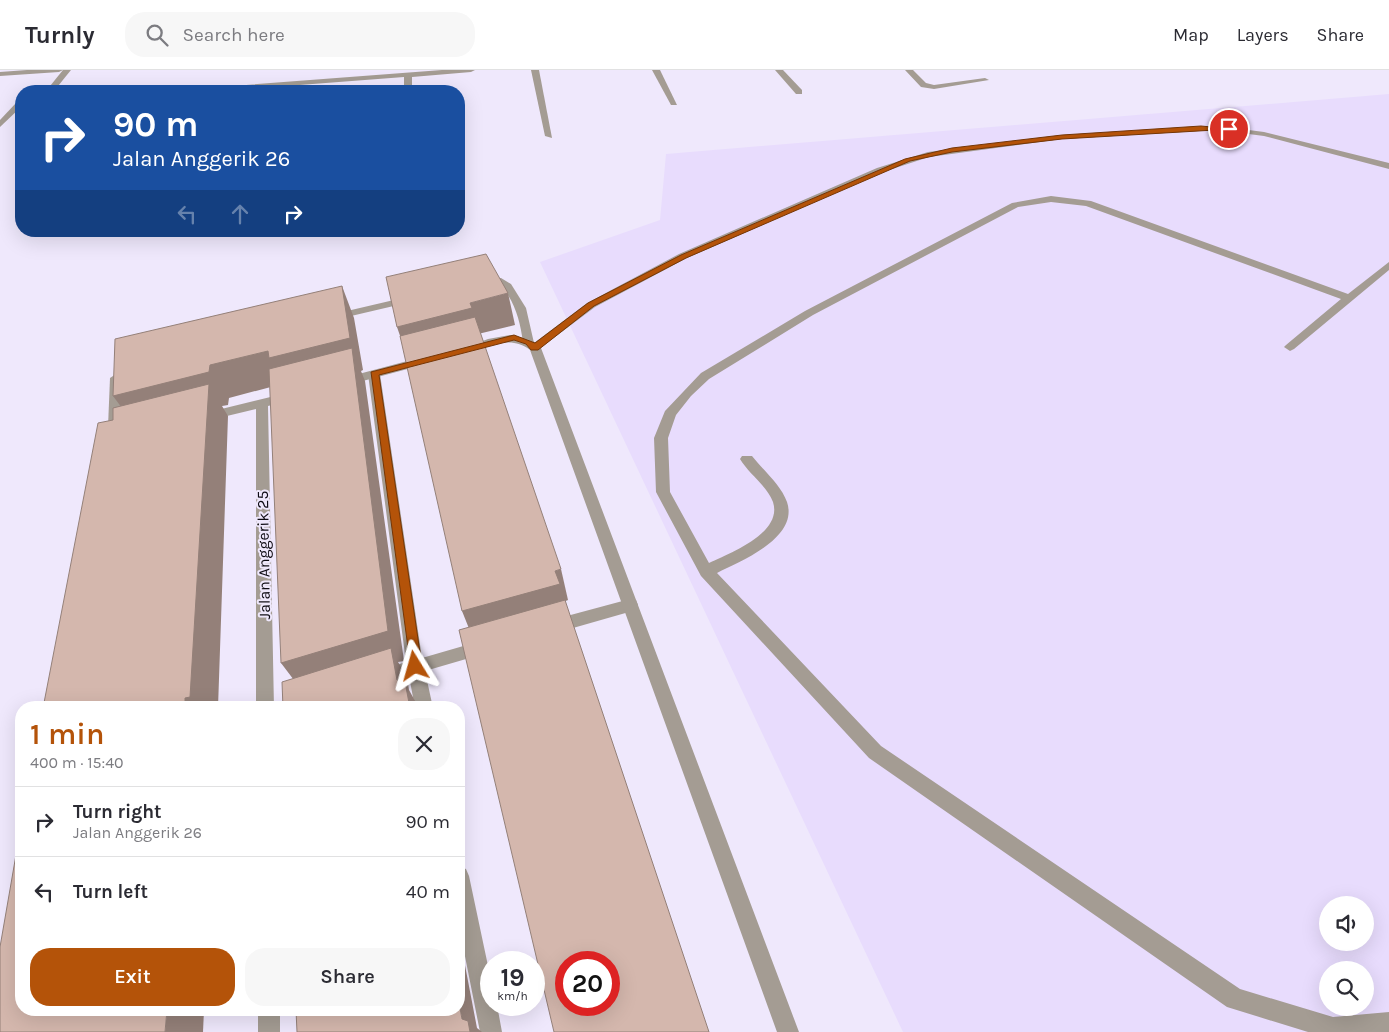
<!DOCTYPE html>
<meta charset="utf-8">
<style>
:root{--surface:#fff;--page:#f7f7f7;--text:#2b2b33;--muted:#7c7c81;--line:#e1e1e2;--accent:#b45309}
body{margin:0;font-family:Karla,sans-serif;background:var(--page);color:var(--text);height:100vh;display:flex;flex-direction:column;font-size:19px;white-space:nowrap}
*{box-sizing:border-box;margin:0}
p{font-size:16px;color:var(--muted)}
.icon{flex:none;width:28px;height:28px;fill:none;stroke:currentColor;stroke-width:2;stroke-linecap:round;stroke-linejoin:round}
.map{position:relative;flex:1;overflow:hidden}
.panel{position:absolute;left:15px;top:631px;width:450px;height:315px;display:flex;flex-direction:column;background:var(--surface);border-radius:20px;box-shadow:0 5px 20px #0002}
.panel>*{flex:none}
.guide{position:absolute;left:15px;top:15px;width:450px;height:152px;border-radius:20px;box-shadow:0 5px 20px #0002;background:#1a4fa0;color:#fff;overflow:hidden}
.tools{position:absolute;left:1319px;top:826px;display:grid;gap:10px}
.tools a{display:grid;place-items:center;width:55px;height:55px;border-radius:50%;background:var(--surface);box-shadow:0 5px 20px #0002;font-size:25px}
.speed{position:absolute;left:480px;top:881px;display:flex;gap:10px;font-size:25px;font-weight:700;text-align:center}
.speed>*{display:grid;place-content:center;width:65px;height:65px;border-radius:50%;background:var(--surface);box-shadow:0 5px 20px #0002;line-height:1}
.speed small{font-size:12px;font-weight:400}
.speed .limit{border:8px solid #d22;background:#fff;color:#111}
.pin{position:absolute;display:grid;place-items:center;width:42px;height:42px;color:#fff;margin:-21px;border:2px solid #fff;border-radius:50%;box-shadow:0 1px 5px #0007}
.me{position:absolute;width:55px;margin:-28px;rotate:352deg;stroke-linejoin:round;filter:drop-shadow(0 0 4px #0008)}
.turn{display:flex;align-items:center;gap:18px;height:105px;padding:0 15px;font-size:22px}
.turn .icon{width:65px;height:65px;stroke-width:2.5}
.turn b{display:block;font-size:35px;line-height:42px}
.lanes{display:flex;align-items:center;height:48px;padding:0 15px;background:#0003;justify-content:center;gap:25px;direction:ltr}
.lanes .off{opacity:.35}
.round{display:grid;place-items:center;flex:none;width:52px;height:52px;border-radius:20px;background:var(--page)}
.summary{display:flex;align-items:center;justify-content:space-between;height:85px;padding:0 15px}
h1{font-size:30px;font-weight:600;line-height:38px;color:var(--accent)}
.action{display:flex;gap:10px;margin-top:auto;padding:10px 15px}
.action a{flex:1;height:58px;border-radius:20px;background:var(--accent);color:#fff;font-size:20px;font-weight:600;line-height:58px;text-align:center}
.action a+a{background:var(--page);color:var(--text)}
ul{padding:0;list-style:none}
li{display:flex;align-items:center;gap:15px;height:70px;padding:0 15px;border-top:1px solid var(--line)}
li div{flex:1}
li b{display:block;font-size:19px}
li em{font-style:normal}
header{display:flex;align-items:center;gap:30px;box-sizing:border-box;height:70px;padding:0 25px;background:var(--surface);border-bottom:1px solid var(--line)}
header strong{font-size:24px}
nav{display:flex;gap:28px;margin-inline-start:auto;font-size:18px}
.search{width:350px;height:45px;background:var(--page);display:flex;align-items:center;gap:12px;box-sizing:border-box;padding:0 18px;border-radius:20px;color:var(--muted);font-size:19px}
.map>svg:first-child{display:block}
.built{fill:#e8dcfd;fill-rule:evenodd}
.lines{fill:none;stroke-linecap:round;stroke-linejoin:round}
.lane{fill:#a49c93;fill-rule:evenodd}
.street{fill:#a49c93;fill-rule:evenodd}
.shaded-wall{fill:#948079}
.building{fill:#d4b7ad;stroke:#948079;fill-rule:evenodd}
.route{fill:#b45309;stroke:#753606}
.labels{text-anchor:middle;stroke-width:4;stroke-linejoin:round;paint-order:stroke}
.street-label{font-size:16px;fill:#0d0a12;stroke:#efe8fc}
</style>
<header>
<strong>Turnly</strong>
<div class="search"><svg class="icon" aria-label="search" viewBox="0 0 24 24"><circle cx="10" cy="10" r="6"/><path d="M15 15l6 6"/></svg>Search here</div>
<nav><a>Map</a><a>Layers</a><a>Share</a></nav>
</header>
<div class="map">
<svg width="1389" height="962" viewBox="0 0 1389 962">
<rect width="100%" height="100%" fill="#efe8fc"/>
<!-- built -->
<path class="built" d="M1389,24v938h-486l-363,-770 120,-42 6,-66zM1328,835h37v37h-37zM1328,900h37v38h-37z"/>
<g class="lines">
<!-- lane -->
<g class="lane">
<path d="M27,0h36l-4,2 -59,4v-4z"/>
<path d="M1218,56l46,6 125,31v6l-125,-33 -46,-6 -156,9 -133,18 -46,15 -196,86 -92,49 -60,45 -6,-4 3,-3 -7,-1 -2,-2c-3,-21 -8,-42 -24,-58l-17,2 -5,-3 5,-3 19,-2 10,6 15,24 8,35 53,-40 92,-49 198,-86 51,-16 134,-17z"/>
<path d="M1051,126l40,5 257,93 41,-32v8l-95,79 -4,2 -6,-4 2,-2 55,-46 -255,-93 -35,-4 -33,5 -205,108 -104,64 -18,17 -15,19 -8,23 2,54 39,71c21,-10 74,-30 64,-61 -6,-16 -24,-28 -33,-43l2,-3h10c11,14 29,29 35,46 12,36 -46,59 -70,71l164,173 359,243 93,28 56,-5v20h-81l-81,-25 -358,-249 -168,-182 -45,-84 -2,-54 11,-27 36,-38 104,-62 207,-108z"/>
<path d="M411,226l5,3 -1,2 -81,19 -6,-3 2,-2z"/>
<path d="M374,300l6,4 42,284 62,-18 6,2 2,5 -2,5 -65,19 8,37h-18l-6,-32 -25,7 -6,-2 -3,-5 3,-5 28,-9 -38,-288z"/>
<path d="M116,304l6,4 -2,49 -6,4 -6,-4 2,-49z"/>
<path d="M630,529l6,1 2,5 -2,5 -84,24 -6,-2 -2,-5 2,-5 6,-2z"/>
<path d="M459,796l7,3 3,7 22,104v25h6l5,27h-22l-21,-106z"/>
</g>
<!-- street -->
<g class="street">
<path d="M63,0h8l-17,21h-8z"/>
<path d="M442,0h33l-4,2 -59,5v14h-8v-14l-184,14h-31l4,-2z"/>
<path d="M531,0h8l13,68 -7,-2z"/>
<path d="M652,0h8l17,35h-6z"/>
<path d="M775,0h8l19,20v4h-6z"/>
<path d="M905,0h8l13,13 8,2 51,-7 4,2 -55,9 -13,-2z"/>
<path d="M16,33h5v4l-21,20v-7z"/>
<path d="M510,265l22,5 9,8 258,684h-22l-247,-682c-20,-16 -44,-2 -65,4l-6,-4 29,-11z"/>
<path d="M426,286l4,1v6l-86,23 -6,-4 2,-3z"/>
<path d="M291,322l6,4 -2,3 -27,7 6,302h-18v-299l-50,12 -6,-4 1,-3z"/>
<rect x="258" y="940" width="22" height="22"/>
</g>
</g>
<!-- shaded-wall -->
<g class="shaded-wall">
<path d="M342,216l12,32 9,52 -2,1 4,10 39,280 -6,1 9,15 2,13 10,18h-9l-107,-16 -22,-29 1,-279 -53,14 -1,7 -6,1 6,10 -10,292h-33l-48,-280 -24,-32z"/>
<path d="M508,223l7,32 -37,9 -70,25 -11,-32 73,-24z"/>
<path d="M561,499l7,31 -94,41 -12,-30 93,-40z"/>
<path d="M459,864l18,94 5,4h-12l-8,-13 -3,-16z"/>
<path d="M167,940h37l-1,22h-38z"/>
</g>
<!-- building -->
<g class="building">
<path d="M486,184l22,39 -38,10 2,5 -75,19 -11,-50z"/>
<path d="M342,216l8,52 -81,20 -1,-7 -58,14 -1,7 -96,24 2,-57z"/>
<path d="M475,247l86,252 -6,2 5,13 -98,27 -62,-275z"/>
<path d="M352,278l36,283 -107,32 -12,-294z"/>
<path d="M209,314l-19,313 -5,1v10h-142l55,-285 15,-3v-12z"/>
<path d="M565,530l144,432h-155l-95,-402zM566,892h43v43h-43z"/>
<path d="M391,578l6,32 8,2 5,26h-127l-1,-26z"/>
<path d="M21,756v184h146l-2,22h-165v-85z"/>
<path d="M459,933l3,16 6,2 2,11h-173l-1,-22h163z"/>
</g>
<!-- route -->
<path class="route" d="M1201,56l31,3 -170,10 -110,13 -42,9 -224,97 -92,48 -56,44h-7l-5,-6 -12,-4 -135,35 43,291 -2,4h-9l-40,-298 143,-37 21,8 53,-40 93,-48 224,-96 47,-11 110,-13z"/>
<g class="labels">
<!-- street labels -->
<g class="street-label">
<text transform="translate(263 485) rotate(-91)" y="6">Jalan Anggerik 25</text>
</g>
</g>
</svg>
<div class="tools">
<a><svg class="icon" aria-label="sound" viewBox="0 0 24 24"><path d="M4 9h4l5-4v14l-5-4H4zM17 9q2 3 0 6"/></svg></a>
<a><svg class="icon" aria-label="search" viewBox="0 0 24 24"><circle cx="10" cy="10" r="6"/><path d="M15 15l6 6"/></svg></a>
</div>
<div class="speed"><div>19<small>km/h</small></div><div class="limit">20</div></div>
<div class="pin" style="left:1229px;top:59px;background:#d93025"><svg class="icon" aria-label="arrive" viewBox="0 0 24 24"><path d="M6 21V4h12l-3 4 3 4H6"/></svg></div>
<svg class="me" style="left:415px;top:596px" viewBox="-20 -20 40 40"><path d="M0-17L14 15 0 8-14 15z" fill="#b45309" stroke="#fff" stroke-width="4"/></svg>
<div class="guide">
<div class="turn"><svg class="icon" aria-label="right" viewBox="0 0 24 24"><path d="M7 20v-9h11M14 6l5 5-5 5"/></svg><div><b>90 m</b>Jalan Anggerik 26</div></div>
<div class="lanes"><svg class="icon off" aria-label="left" viewBox="0 0 24 24"><path d="M17 20v-9H6M10 6l-5 5 5 5"/></svg><svg class="icon off" aria-label="ahead" viewBox="0 0 24 24"><path d="M12 20V5M6 11l6-6 6 6"/></svg><svg class="icon" aria-label="right" viewBox="0 0 24 24"><path d="M7 20v-9h11M14 6l5 5-5 5"/></svg></div>
</div>
<section class="panel">
<div class="summary"><div><h1>1 min</h1><p>400 m · 15:40</p></div><a class="round"><svg class="icon" aria-label="close" viewBox="0 0 24 24"><path d="M6 6l12 12M18 6L6 18"/></svg></a></div>
<ul>
<li><svg class="icon" aria-label="right" viewBox="0 0 24 24"><path d="M7 20v-9h11M14 6l5 5-5 5"/></svg><div><b>Turn right</b><p>Jalan Anggerik 26</p></div><em>90 m</em></li>
<li><svg class="icon" aria-label="left" viewBox="0 0 24 24"><path d="M17 20v-9H6M10 6l-5 5 5 5"/></svg><div><b>Turn left</b></div><em>40 m</em></li>
</ul>
<div class="action"><a>Exit</a><a>Share</a></div>
</section>
</div>
